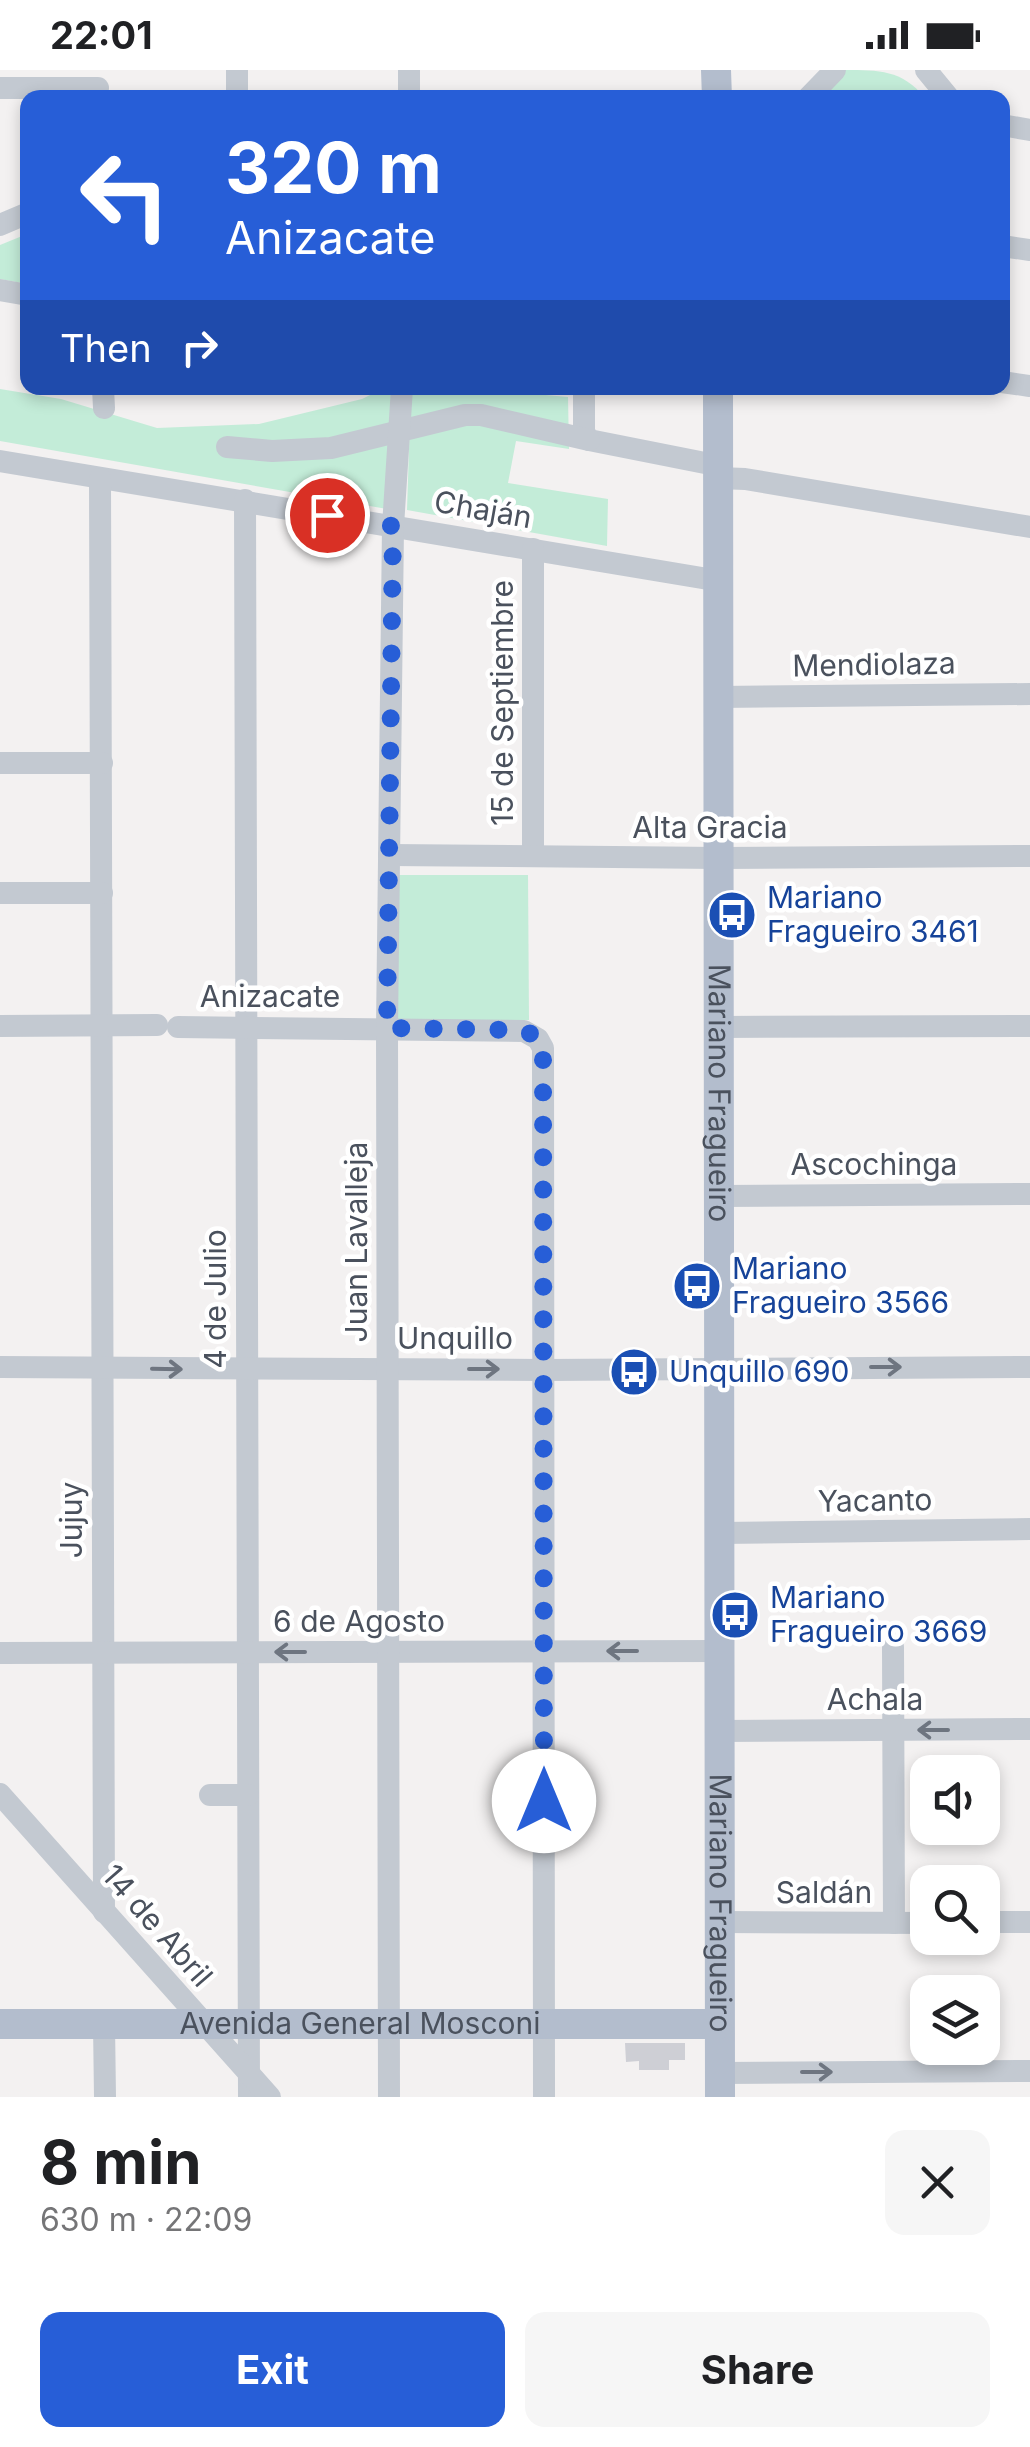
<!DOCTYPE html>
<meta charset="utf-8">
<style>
:root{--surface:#fff;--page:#f6f6f6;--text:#202124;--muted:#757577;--accent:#275ed7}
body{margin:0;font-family:Inter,sans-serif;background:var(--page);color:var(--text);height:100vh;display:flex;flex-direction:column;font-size:38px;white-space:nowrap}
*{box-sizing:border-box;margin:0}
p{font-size:32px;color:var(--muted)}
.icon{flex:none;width:55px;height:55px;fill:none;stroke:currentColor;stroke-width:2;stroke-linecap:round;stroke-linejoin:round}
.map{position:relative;height:2027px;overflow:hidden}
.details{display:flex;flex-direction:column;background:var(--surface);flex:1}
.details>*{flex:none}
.top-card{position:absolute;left:20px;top:20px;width:990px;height:305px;border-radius:20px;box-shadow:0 5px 15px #0003;background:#275ed7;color:#fff;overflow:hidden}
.buttons{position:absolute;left:910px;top:1685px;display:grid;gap:20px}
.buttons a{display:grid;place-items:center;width:90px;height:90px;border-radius:20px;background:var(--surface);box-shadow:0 5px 15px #0003;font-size:50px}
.pin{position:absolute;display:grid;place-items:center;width:85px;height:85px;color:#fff;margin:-42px;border:5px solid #fff;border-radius:50%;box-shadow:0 2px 10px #0007}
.me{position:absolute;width:110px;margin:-55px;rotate:0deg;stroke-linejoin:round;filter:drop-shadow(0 0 8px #0008)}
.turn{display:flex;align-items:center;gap:35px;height:210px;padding:0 40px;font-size:45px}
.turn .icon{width:130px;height:130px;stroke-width:2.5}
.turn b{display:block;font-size:70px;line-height:85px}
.then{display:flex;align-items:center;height:95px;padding:0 40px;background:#0003;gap:20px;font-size:38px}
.round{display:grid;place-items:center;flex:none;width:105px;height:105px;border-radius:20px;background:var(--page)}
.head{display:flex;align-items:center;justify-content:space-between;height:170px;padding:0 40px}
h1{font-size:60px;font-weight:700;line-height:75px}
.action{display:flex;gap:20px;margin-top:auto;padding:20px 40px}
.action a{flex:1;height:115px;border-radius:20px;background:var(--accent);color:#fff;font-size:40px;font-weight:700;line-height:115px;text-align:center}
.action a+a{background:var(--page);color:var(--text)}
.status{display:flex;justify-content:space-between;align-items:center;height:70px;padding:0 50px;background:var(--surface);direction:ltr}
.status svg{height:28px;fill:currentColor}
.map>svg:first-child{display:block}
.green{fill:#c3ecd8}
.building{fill:#cecfd5}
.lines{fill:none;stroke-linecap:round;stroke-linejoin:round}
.minor{stroke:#c3c9d1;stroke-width:22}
.major{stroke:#b3bdcd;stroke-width:30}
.oneway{stroke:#6e7580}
.route{stroke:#275ed7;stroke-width:18;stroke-dasharray:0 32.4}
.labels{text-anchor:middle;stroke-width:9;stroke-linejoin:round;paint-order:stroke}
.street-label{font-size:30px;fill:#4a515d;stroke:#fff}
.transit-label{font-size:30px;fill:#164399;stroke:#fff;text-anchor:start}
</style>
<div class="status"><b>22:01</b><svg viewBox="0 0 49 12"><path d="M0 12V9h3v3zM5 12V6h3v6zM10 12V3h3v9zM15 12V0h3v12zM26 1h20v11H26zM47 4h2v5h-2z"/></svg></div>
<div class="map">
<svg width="1030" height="2027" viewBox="0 0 1030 2027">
<rect width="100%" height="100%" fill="#f3f1f1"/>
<!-- green -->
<g class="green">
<path d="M845,0c34,0 57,0 79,27l-114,1z"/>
<path d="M27,164v50l-27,-5v-34z"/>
<path d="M384,318h10l-7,121 -387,-68v-52l61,10 96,29 102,-4 103,-25z"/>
<path d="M411,318h100l1,4 56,5 1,52 -53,-8 -8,42 100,16 -1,47 -200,-36z"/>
<path d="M393,805h135l1,145 -136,1z"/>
</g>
<!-- building -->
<path class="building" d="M625,1973h60v17h-16v10h-30v-9l-13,1z"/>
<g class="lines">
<!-- minor -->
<g class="minor">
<path d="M237,0v28"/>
<path d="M409,0v28"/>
<path d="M926,0l23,28"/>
<path d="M0,18h98"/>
<path d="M808,28l27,-28"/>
<path d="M1002,55l28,5"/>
<path d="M0,155l28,-12"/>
<path d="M1002,176l28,4"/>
<path d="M0,220l28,5"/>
<path d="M1002,312l28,4"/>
<path d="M103,318l1,20"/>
<path d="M584,318v44l5,8 116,23"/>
<path d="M227,377l45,4 59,-3 134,-33h16l108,25"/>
<path d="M0,391l720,120"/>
<path d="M718,408l27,1 285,48"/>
<path d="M100,409l4,1433"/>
<path d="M245,430l4,1597"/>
<path d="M533,479v307"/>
<path d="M719,627l311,-3"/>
<path d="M0,693h102"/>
<path d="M389,785l330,3 311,-2"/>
<path d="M0,823h102"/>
<path d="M0,956l157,-1"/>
<path d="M178,957l346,4 14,8 5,9 1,1049"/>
<path d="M719,957l311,-1"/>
<path d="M719,1126l311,-2"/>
<path d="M0,1297l544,3 486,-3"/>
<path d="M721,1463l309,-4"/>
<path d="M893,1577l1,276"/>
<path d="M0,1583l719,-2"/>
<path d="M719,1661l311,-2"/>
<path d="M0,1724l270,303"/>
<path d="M210,1725h38"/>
<path d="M720,1852l208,1"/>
<path d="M982,1852h48"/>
<path d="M104,1954l1,73"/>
<path d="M719,2003l311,-2"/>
<path d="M389,2027l-2,-1069 6,-502 9,-138"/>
</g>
<!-- major -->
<g class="major">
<path d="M716,0l1,28"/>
<path id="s1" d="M718,318l2,1709"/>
<path id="s2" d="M0,1954h719"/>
</g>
</g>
<!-- one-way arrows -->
<defs><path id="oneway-shaft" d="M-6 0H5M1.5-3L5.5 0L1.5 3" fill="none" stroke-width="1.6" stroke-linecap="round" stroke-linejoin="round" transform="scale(2.5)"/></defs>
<g class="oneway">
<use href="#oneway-shaft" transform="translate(886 1297)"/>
<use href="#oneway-shaft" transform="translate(167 1299) rotate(1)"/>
<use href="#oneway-shaft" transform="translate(484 1299)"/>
<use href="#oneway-shaft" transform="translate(622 1581) rotate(180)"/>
<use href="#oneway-shaft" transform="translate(290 1582) rotate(180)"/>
<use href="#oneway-shaft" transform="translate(933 1660) rotate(180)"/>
<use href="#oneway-shaft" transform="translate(817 2002)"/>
</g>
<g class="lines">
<!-- route -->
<path class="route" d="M327,445l66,11 -6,502 137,2 14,8 5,10 1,753"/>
</g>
<!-- icons -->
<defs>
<g id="bus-disc" transform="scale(2.5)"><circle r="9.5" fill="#1a4fb4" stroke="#fff"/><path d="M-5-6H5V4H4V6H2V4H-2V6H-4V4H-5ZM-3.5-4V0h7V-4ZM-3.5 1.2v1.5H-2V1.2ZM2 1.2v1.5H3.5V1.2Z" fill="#fff"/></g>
</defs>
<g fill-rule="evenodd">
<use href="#bus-disc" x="732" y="845"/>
<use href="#bus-disc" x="697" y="1216"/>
<use href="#bus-disc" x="634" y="1302"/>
<use href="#bus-disc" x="735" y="1545"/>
</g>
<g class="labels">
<!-- street labels -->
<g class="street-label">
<text transform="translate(483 440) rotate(10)" y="10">Chaján</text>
<text transform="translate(874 595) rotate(-1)" y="10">Mendiolaza</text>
<text transform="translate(503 633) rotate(-90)" y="10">15 de Septiembre</text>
<text x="710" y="768">Alta Gracia</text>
<text x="270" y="937">Anizacate</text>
<text dy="10" stroke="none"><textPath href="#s1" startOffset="705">Mariano Fragueiro</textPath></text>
<text x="874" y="1105">Ascochinga</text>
<text transform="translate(357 1172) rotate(-90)" y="10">Juan Lavalleja</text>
<text transform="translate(216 1229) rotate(-90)" y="10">4 de Julio</text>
<text x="455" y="1279">Unquillo</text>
<text transform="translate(875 1431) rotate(-1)" y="10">Yacanto</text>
<text transform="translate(72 1450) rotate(-90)" y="10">Jujuy</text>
<text x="359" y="1562">6 de Agosto</text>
<text x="875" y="1640">Achala</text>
<text x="824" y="1833">Saldán</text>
<text dy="10" stroke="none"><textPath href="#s1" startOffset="1515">Mariano Fragueiro</textPath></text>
<text transform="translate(157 1856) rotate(49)" y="10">14 de Abril</text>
<text dy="10" stroke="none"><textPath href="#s2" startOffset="360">Avenida General Mosconi</textPath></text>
</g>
<!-- transit labels -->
<g class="transit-label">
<text x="767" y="838">Mariano<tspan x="767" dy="34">Fragueiro 3461</tspan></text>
<text x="732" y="1209">Mariano<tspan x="732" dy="34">Fragueiro 3566</tspan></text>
<text x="669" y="1312">Unquillo 690</text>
<text x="770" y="1538">Mariano<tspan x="770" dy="34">Fragueiro 3669</tspan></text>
</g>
</g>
</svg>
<div class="buttons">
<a><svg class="icon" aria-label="sound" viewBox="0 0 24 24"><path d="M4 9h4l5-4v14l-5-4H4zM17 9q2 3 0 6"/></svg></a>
<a><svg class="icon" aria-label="search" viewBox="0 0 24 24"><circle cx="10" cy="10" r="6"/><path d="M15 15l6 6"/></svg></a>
<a><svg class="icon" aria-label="layers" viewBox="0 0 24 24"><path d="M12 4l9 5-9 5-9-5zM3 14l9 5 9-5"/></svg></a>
</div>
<div class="pin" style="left:327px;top:445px;background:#d93025"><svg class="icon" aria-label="arrive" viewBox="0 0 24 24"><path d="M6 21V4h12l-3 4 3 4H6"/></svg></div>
<svg class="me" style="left:544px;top:1731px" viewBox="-20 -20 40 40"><circle r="19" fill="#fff"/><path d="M0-13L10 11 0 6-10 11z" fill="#275ed7"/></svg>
<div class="top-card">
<div class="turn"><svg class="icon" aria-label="left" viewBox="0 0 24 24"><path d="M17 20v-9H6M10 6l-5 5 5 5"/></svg><div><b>320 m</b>Anizacate</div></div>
<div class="then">Then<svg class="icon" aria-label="right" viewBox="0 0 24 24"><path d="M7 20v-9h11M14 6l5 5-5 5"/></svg></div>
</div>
</div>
<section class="details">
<div class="head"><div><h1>8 min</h1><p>630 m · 22:09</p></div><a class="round"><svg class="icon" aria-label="close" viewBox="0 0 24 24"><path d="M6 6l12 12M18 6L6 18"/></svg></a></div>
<div class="action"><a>Exit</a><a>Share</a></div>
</section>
